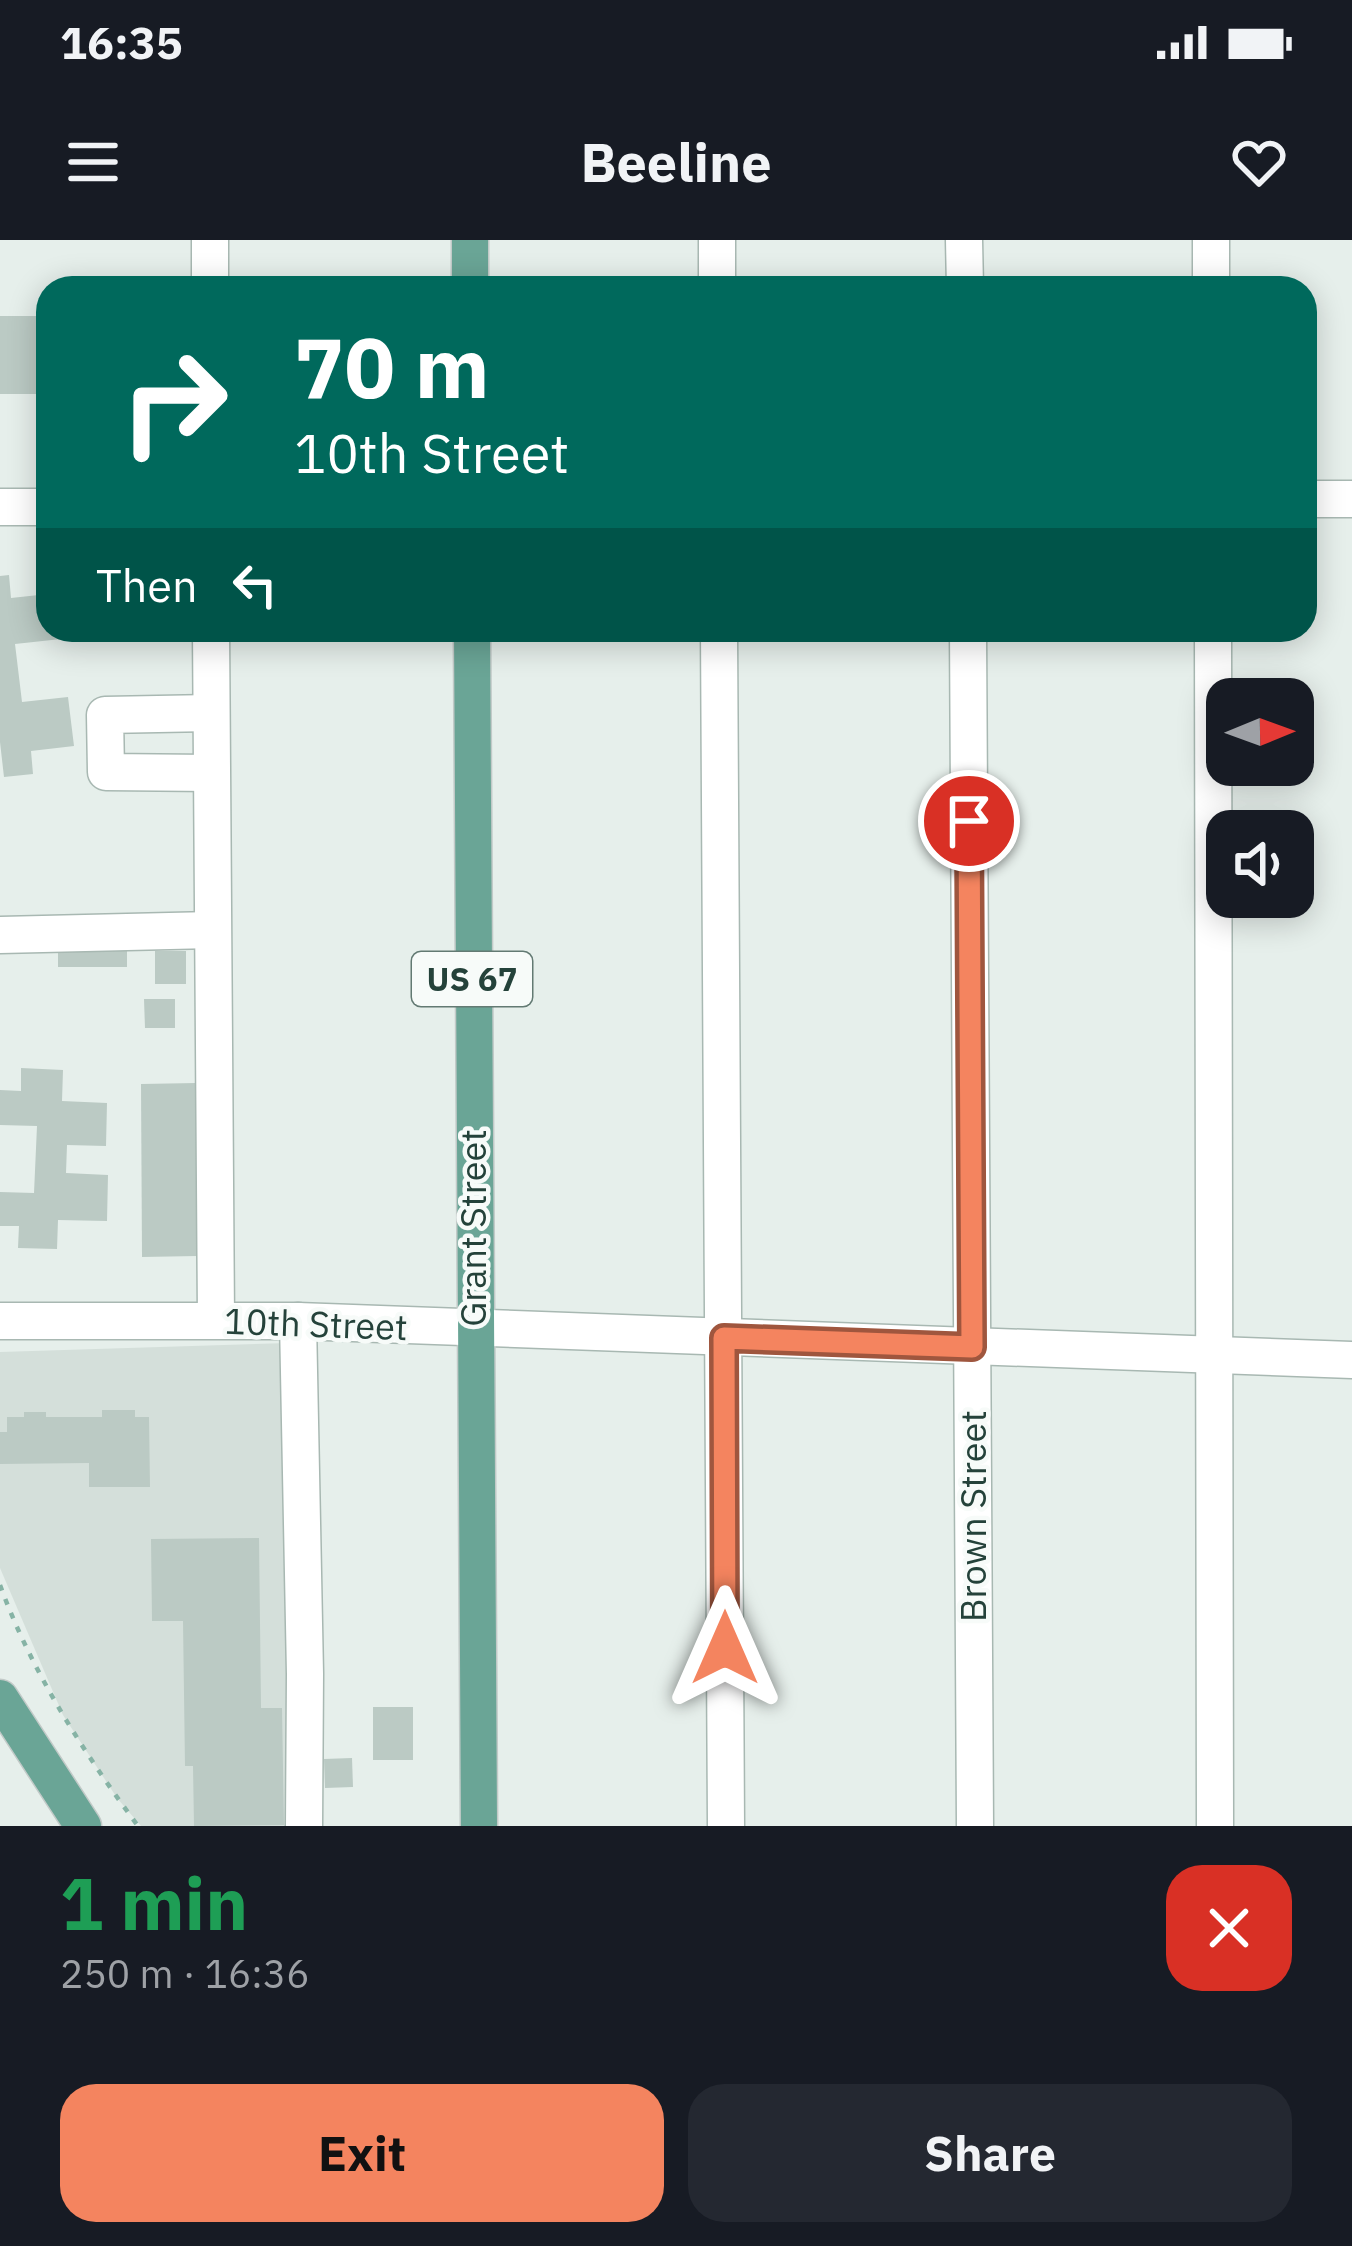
<!DOCTYPE html>
<meta charset="utf-8">
<style>
:root{--surface:#171b24;--page:#242831;--text:#f1f3f6;--muted:#9ea1a6;--accent:#f4845f}
body{margin:0;font-family:"IBM Plex Sans",sans-serif;background:var(--page);color:var(--text);height:100vh;display:flex;flex-direction:column;font-size:45px;white-space:nowrap}
*{box-sizing:border-box;margin:0}
p{font-size:39px;color:var(--muted)}
.icon{flex:none;width:66px;height:66px;fill:none;stroke:currentColor;stroke-width:2;stroke-linecap:round;stroke-linejoin:round}
.map{position:relative;height:1586px;overflow:hidden}
.sheet{display:flex;flex-direction:column;background:var(--surface);flex:1}
.sheet>*{flex:none}
.hud{position:absolute;left:36px;top:36px;width:1281px;height:366px;border-radius:36px;box-shadow:0 6px 30px #0003;background:#00695c;color:#fff;overflow:hidden}
.needle{width:78px;rotate:89deg}
.buttons{position:absolute;left:1206px;top:438px;display:grid;gap:24px}
.buttons a{display:grid;place-items:center;width:108px;height:108px;border-radius:24px;background:var(--surface);box-shadow:0 6px 30px #0003;font-size:60px}
.pin{position:absolute;display:grid;place-items:center;width:102px;height:102px;color:#fff;margin:-51px;border:6px solid #fff;border-radius:50%;box-shadow:0 3px 12px #0007}
.me{position:absolute;width:132px;margin:-66px;rotate:0deg;stroke-linejoin:round;filter:drop-shadow(0 0 9px #0008)}
.turn{display:flex;align-items:center;gap:42px;height:252px;padding:0 60px;font-size:54px}
.turn .icon{width:156px;height:156px;stroke-width:2.5}
.turn b{display:block;font-size:84px;line-height:102px}
.then{display:flex;align-items:center;height:114px;padding:0 60px;background:#0003;gap:24px;font-size:45px}
.round{display:grid;place-items:center;flex:none;width:126px;height:126px;border-radius:36px;background:var(--page)}
.headline{display:flex;align-items:center;justify-content:space-between;height:204px;padding:0 60px}
h1{font-size:72px;font-weight:800;line-height:90px;color:#1e9e55}
.button{display:flex;gap:24px;margin-top:auto;padding:24px 60px}
.button a{flex:1;height:138px;border-radius:36px;background:var(--accent);color:#111;font-size:48px;font-weight:800;line-height:138px;text-align:center}
.button a+a{background:var(--page);color:var(--text)}
.status{display:flex;justify-content:space-between;align-items:center;height:84px;padding:0 60px;background:var(--surface);direction:ltr}
.status svg{height:33px;fill:currentColor}
header{display:flex;justify-content:space-between;align-items:center;height:156px;padding:0 60px;background:var(--surface);font-size:54px;font-weight:800}
.map>svg:first-child{display:block}
.built{fill:#d4dfda}
.building{fill:#bbcac4}
.lines{fill:none;stroke-linecap:round;stroke-linejoin:round}
.minor-casing{stroke:#a8b8b2;stroke-width:39}
.major-casing{stroke:#c2cac8;stroke-width:39}
.path{stroke:#86b3a5;stroke-width:4.5;stroke-dasharray:6 9;stroke-linecap:butt}
.minor{stroke:#fff;stroke-width:36}
.major{stroke:#6aa596;stroke-width:36}
.route-casing{stroke:#9f563e;stroke-width:30}
.route{stroke:#f4845f;stroke-width:21}
.labels{text-anchor:middle;stroke-width:9;stroke-linejoin:round;paint-order:stroke}
.shield{fill:#f7fbf9;stroke:#637a73;stroke-width:3}
.shield-label{font-size:33px;font-weight:bold;fill:#24423a}
.street-label{font-size:36px;fill:#24423a;stroke:#f7fbf9}
</style>
<div class="status"><b>16:35</b><svg viewBox="0 0 49 12"><path d="M0 12V9h3v3zM5 12V6h3v6zM10 12V3h3v9zM15 12V0h3v12zM26 1h20v11H26zM47 4h2v5h-2z"/></svg></div>
<header><svg class="icon" aria-label="menu" viewBox="0 0 24 24"><path d="M4 6h16M4 12h16M4 18h16"/></svg>Beeline<svg class="icon" aria-label="heart" viewBox="0 0 24 24"><path d="M12 20l-8-8c-3-5 5-10 8-4 3-6 11-1 8 4z"/></svg></header>
<div class="map">
<svg width="1352" height="1586" viewBox="0 0 1352 1586">
<rect width="100%" height="100%" fill="#e6efeb"/>
<!-- built -->
<path class="built" d="M288,1103l3,483h-150l-24,-28 -54,-83 -63,-147v-216z"/>
<!-- building -->
<g class="building">
<rect x="0" y="76" width="36" height="78"/>
<path d="M9,335l2,23 37,-4v36h12l1,9 -46,5 7,58 46,-5 6,49 -43,5 2,23 -29,3 -4,-35v-166z"/>
<path d="M127,697v30h-69v-29z"/>
<rect x="155" y="711" width="31" height="33"/>
<path d="M144,759h31v29h-30z"/>
<path d="M21,828l42,2 -1,31 45,2 -1,43 -39,-1 -1,28 42,2 -1,46 -49,-1 -1,29 -39,-1 1,-22h-19v-34l34,1 3,-67 -37,-1v-35l21,1z"/>
<path d="M196,843l1,173 -55,1 -1,-173z"/>
<path d="M102,1170h33v7h14l1,70h-61v-24l-89,1v-32h7v-15h17v-5h22v5h56z"/>
<path d="M259,1298l2,170h21l2,117 -90,1 -1,-60h-8l-2,-145h-31l-1,-82z"/>
<rect x="373" y="1467" width="40" height="53"/>
<path d="M352,1518l1,29 -28,1 -1,-29z"/>
</g>
<g class="lines">
<!-- minor casing -->
<g class="minor-casing">
<g id="minor">
<path d="M210,0v48"/>
<path d="M717,0v48"/>
<path d="M964,0l1,48"/>
<path d="M1211,0v48"/>
<path d="M1305,259h47"/>
<path d="M0,267h48"/>
<path d="M211,390l5,690"/>
<path d="M719,390l7,1196"/>
<path d="M968,390l7,1196"/>
<path d="M1213,390l2,1196"/>
<path d="M211,473l-106,2 1,57 105,1"/>
<path d="M0,695l212,-5"/>
<path d="M0,1081h298l1054,39"/>
<path d="M298,1081l7,353 -1,152"/>
</g>
</g>
<!-- major casing -->
<g class="major-casing">
<g id="major">
<path d="M470,0v48"/>
<path d="M472,390l7,1196"/>
<path d="M0,1458l83,128"/>
</g>
</g>
<!-- path -->
<path class="path" d="M0,1345c31,86 84,168 138,241"/>
<!-- minor -->
<use href="#minor" class="minor"/>
<!-- major -->
<use href="#major" class="major"/>
</g>
<g class="lines">
<!-- route casing -->
<g class="route-casing">
<path id="route" d="M725,1408l-1,-310 248,9 -3,-526"/>
</g>
<!-- route -->
<use href="#route" class="route"/>
</g>
<g class="labels">
<!-- shield labels -->
<rect class="shield" x="412" y="712" width="120" height="54" rx="9"/>
<g class="shield-label">
<text x="472" y="751">US 67</text>
</g>
<!-- street labels -->
<g class="street-label">
<text transform="translate(473 988) rotate(-90)" y="13">Grant Street</text>
<text transform="translate(316 1084) rotate(2)" y="13">10th Street</text>
<text transform="translate(973 1276) rotate(-90)" y="13">Brown Street</text>
</g>
</g>
</svg>
<div class="buttons">
<a><svg class="needle" viewBox="-14 -14 28 28"><path d="M0-13l5 13h-10z" fill="#e53935"/><path d="M0 13l5-13h-10z" fill="#9ea1a6"/></svg></a>
<a><svg class="icon" aria-label="sound" viewBox="0 0 24 24"><path d="M4 9h4l5-4v14l-5-4H4zM17 9q2 3 0 6"/></svg></a>
</div>
<div class="pin" style="left:969px;top:581px;background:#d93025"><svg class="icon" aria-label="arrive" viewBox="0 0 24 24"><path d="M6 21V4h12l-3 4 3 4H6"/></svg></div>
<svg class="me" style="left:725px;top:1408px" viewBox="-20 -20 40 40"><path d="M0-17L14 15 0 8-14 15z" fill="#f4845f" stroke="#fff" stroke-width="4"/></svg>
<div class="hud">
<div class="turn"><svg class="icon" aria-label="right" viewBox="0 0 24 24"><path d="M7 20v-9h11M14 6l5 5-5 5"/></svg><div><b>70 m</b>10th Street</div></div>
<div class="then">Then<svg class="icon" aria-label="left" viewBox="0 0 24 24"><path d="M17 20v-9H6M10 6l-5 5 5 5"/></svg></div>
</div>
</div>
<section class="sheet">
<div class="headline"><div><h1>1 min</h1><p>250 m · 16:36</p></div><a class="round" style="background:#d93025;color:#fff"><svg class="icon" aria-label="close" viewBox="0 0 24 24"><path d="M6 6l12 12M18 6L6 18"/></svg></a></div>
<div class="button"><a>Exit</a><a>Share</a></div>
</section>
